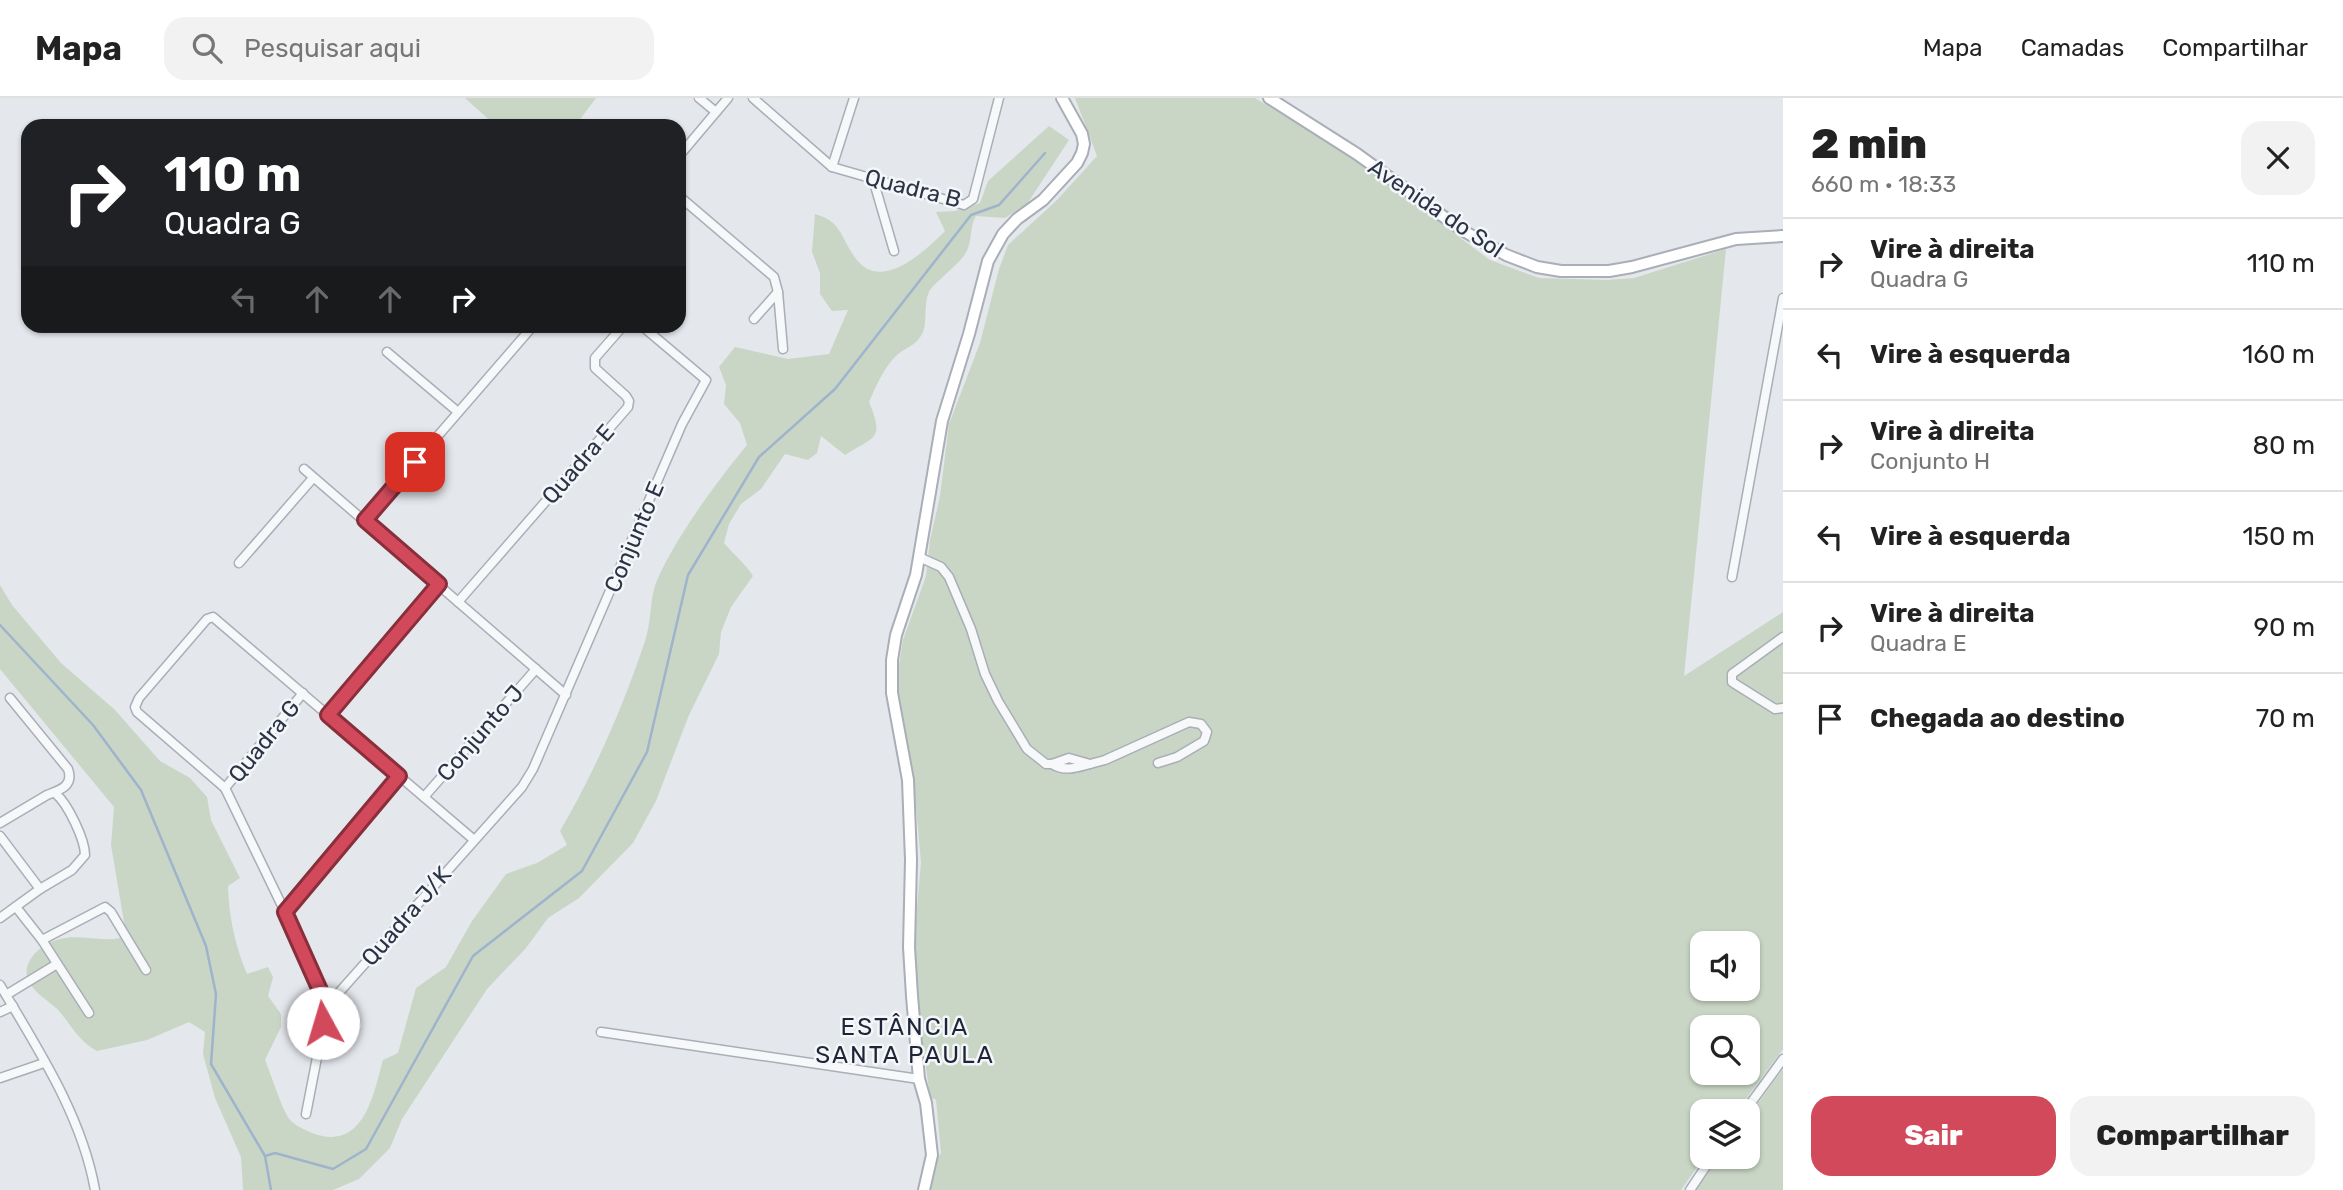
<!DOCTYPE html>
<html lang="pt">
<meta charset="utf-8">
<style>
:root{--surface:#fff;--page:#f2f2f2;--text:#222;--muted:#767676;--line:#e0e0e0;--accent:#d1495b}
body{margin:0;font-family:Rubik,sans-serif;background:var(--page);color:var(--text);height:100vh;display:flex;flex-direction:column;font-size:26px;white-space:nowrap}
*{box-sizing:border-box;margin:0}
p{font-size:23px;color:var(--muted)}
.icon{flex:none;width:38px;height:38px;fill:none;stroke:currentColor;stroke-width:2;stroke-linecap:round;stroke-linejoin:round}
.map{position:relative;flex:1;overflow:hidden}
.sheet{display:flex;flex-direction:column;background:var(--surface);width:560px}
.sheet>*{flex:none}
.hud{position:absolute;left:21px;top:21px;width:665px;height:214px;border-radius:21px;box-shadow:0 2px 5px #0004;background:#202124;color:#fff;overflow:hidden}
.controls{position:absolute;left:1690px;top:833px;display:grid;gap:14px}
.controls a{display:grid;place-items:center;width:70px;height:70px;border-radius:14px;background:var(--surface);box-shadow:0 2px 5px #0004;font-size:35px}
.pin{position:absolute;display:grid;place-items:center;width:60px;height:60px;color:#fff;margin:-30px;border-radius:14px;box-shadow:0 4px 10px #0006}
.me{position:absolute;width:77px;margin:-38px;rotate:354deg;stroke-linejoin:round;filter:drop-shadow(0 0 5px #0008)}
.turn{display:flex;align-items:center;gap:24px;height:147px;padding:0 28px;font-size:32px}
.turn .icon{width:91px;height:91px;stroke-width:2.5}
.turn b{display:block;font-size:49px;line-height:60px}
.lanes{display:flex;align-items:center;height:66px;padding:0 28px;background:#0003;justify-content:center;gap:35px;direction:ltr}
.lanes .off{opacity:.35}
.round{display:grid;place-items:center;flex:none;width:74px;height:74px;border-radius:21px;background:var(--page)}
.overview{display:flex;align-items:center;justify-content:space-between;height:119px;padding:0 28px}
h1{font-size:42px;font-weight:800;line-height:52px}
.button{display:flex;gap:14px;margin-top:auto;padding:14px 28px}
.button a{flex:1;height:80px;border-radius:21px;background:var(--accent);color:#fff;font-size:28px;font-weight:800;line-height:80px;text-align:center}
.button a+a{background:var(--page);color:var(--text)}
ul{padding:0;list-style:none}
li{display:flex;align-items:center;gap:21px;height:91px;padding:0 28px;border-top:2px solid var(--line)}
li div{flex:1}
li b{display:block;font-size:26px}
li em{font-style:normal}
header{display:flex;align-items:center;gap:42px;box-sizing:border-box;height:98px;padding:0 35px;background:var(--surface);border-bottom:2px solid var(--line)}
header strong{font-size:33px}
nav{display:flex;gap:38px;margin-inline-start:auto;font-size:24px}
.search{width:490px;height:63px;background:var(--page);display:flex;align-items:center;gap:18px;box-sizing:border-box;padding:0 24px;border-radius:21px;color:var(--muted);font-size:26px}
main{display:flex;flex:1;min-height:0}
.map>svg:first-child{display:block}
.green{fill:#c9d6c5;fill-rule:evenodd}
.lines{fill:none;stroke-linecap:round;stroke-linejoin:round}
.stream{stroke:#9fb4cc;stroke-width:2.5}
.street-casing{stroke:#a9aeb7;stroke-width:11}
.secondary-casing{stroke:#a9aeb7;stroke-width:14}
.street{stroke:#f7f8fa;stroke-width:8}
.secondary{stroke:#fff;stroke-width:10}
.route-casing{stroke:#882f3b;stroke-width:18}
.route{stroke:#d1495b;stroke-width:12}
.labels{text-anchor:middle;stroke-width:5;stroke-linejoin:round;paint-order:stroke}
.street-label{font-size:23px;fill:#2b3445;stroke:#f4f6f9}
.neighbourhood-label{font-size:24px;letter-spacing:2px;fill:#1d2536;stroke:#f4f6f9}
</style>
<header>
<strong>Mapa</strong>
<div class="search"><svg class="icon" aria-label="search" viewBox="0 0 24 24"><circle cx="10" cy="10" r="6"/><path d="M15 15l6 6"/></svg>Pesquisar aqui</div>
<nav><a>Mapa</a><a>Camadas</a><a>Compartilhar</a></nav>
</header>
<main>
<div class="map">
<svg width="1783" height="1092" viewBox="0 0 1783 1092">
<rect width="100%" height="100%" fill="#e4e7ec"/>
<!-- green -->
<g class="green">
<path d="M465,0h131l-21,28h-79z"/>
<path d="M1075,0h180l105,65 130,97 49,18 67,2 28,-2 92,-29 -42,427 99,-64v437l-46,62h-34l1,46 -23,33h-752l7,-29 5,-8 -5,-53 -6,-3 -15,-111 -2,-33 8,-91 -7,-77 -15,-87v-33l4,-25 23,-64 4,-36 10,-44 9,-72 31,-81 19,-74 9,-24 49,-45 40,-44zM1703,845h45v46h-45zM1703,929h45v46h-45z"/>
<path d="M1049,28l20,14 -42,64 -22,14 -29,-2c-8,14 -2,27 -13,41 -7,9 -32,29 -34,35 -6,13 -1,32 -7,42 -6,12 -16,13 -25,21 -13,12 -21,31 -28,47 16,39 5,34 -24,53l-24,-19 -4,17 -9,7 -23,-6 -24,35 -20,15 -12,20 -5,19c10,12 21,20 29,33l-22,31 -10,25 -2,22 -30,61 -33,86 -23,42 -54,55 -31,20 -22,30 -39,41 -85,130 -12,29 -31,31 -26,11h-90l-2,-33 -26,-59 -12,-44 2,-22 -16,-10 -42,18 -50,11c-17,-9 -25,-24 -37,-39 -9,-10 -25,-18 -31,-30 -10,-21 14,-39 31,-43 20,-5 40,3 60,-1l5,-10 -14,-83 3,-38 -114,-138v-84l12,20 49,58 54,47 45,51 30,17 17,19 4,23 29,58 -12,8c1,32 7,59 19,88l21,-7 5,10 -5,19 13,18v13l-16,33c6,14 17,50 25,60 7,7 19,12 28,15 47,13 56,-43 65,-75l15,-7 18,-65 30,-21 26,-46 34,-47 31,-11 30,-18 -7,-14c35,-60 63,-124 85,-190 7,-20 4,-44 13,-63 20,-44 58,-95 89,-133l-7,-22 -16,-19 2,-19 -7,-18 16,-20 53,12 41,-5 19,-44 -16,1 -12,-17v-21l-8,-21 3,-38c26,7 25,22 39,42 25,39 70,-4 91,-25l-9,-19 19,-1 25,-8 8,-22z"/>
<path d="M1783,971v121h-88l24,-33h29v-40z"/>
</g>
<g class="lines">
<!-- stream -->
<g class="stream">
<path d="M0,527l93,100 48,65 65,156 10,48 -5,70 54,92 6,34"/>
<path d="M265,1058l10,-3 58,16 33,-20 107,-193 109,-85 65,-119 41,-177 71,-118 76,-68 136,-174 28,-10 46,-52"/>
</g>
<!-- street casing -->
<g class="street-casing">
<g id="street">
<path d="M699,0l17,14"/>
<path d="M753,0l79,69 132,38 9,-6 26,-101"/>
<path d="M679,58l49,-58"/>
<path d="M832,69l22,-69"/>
<path d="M873,81l21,72"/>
<path d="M679,98l95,81 4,15 5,57"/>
<path d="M754,221l24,-27"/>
<path d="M387,254l71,60"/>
<path d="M304,371l262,226"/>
<path d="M365,422l168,-194"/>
<path d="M919,459l22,10 8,10 22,52 14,45 13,27 29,48 19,15h6l17,-6 21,6 15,-4 84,-38 12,2 6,8 -3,9 -27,16 -19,6"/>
<path d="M239,465l74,-85"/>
<path d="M1732,479l51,-279"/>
<path d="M458,504l170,-195 1,-6 -3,-5 -31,-28v-10l28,-32"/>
<path d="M1783,539l-51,37v8l43,27 8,-1"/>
<path d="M328,617l111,-131"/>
<path d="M1052,666c13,8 24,4 38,0"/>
<path d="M225,690l78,-95"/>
<path d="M424,699l112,-128"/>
<path d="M0,725l47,-28c13,-5 27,-9 21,-26l-58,-71"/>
<path d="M0,738l40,53"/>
<path d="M16,809l26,33 47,73"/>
<path d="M285,814l114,-136"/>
<path d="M0,820l40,-29 32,-19 13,-15c0,-15 -17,-51 -29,-61"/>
<path d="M42,842l63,-33 6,5 35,58"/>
<path d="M0,887c38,64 82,131 95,205"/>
<path d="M6,897l51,-31"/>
<path d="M327,908l-42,-94 -60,-124 -88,-76 -2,-5 4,-9 68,-79 6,-2 260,222"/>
<path d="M0,914l13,-6"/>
<path d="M601,934l318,47"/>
<path d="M0,980l44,-15"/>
<path d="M1745,1013l38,-52"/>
<path d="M306,1016l21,-108 195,-219 11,-18 149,-345 24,-44 -64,-54"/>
<path d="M1690,1092l22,-33"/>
</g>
</g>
<!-- secondary casing -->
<g class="secondary-casing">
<g id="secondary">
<path d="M1269,0l88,56 105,76 44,25 31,12 24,4h48l23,-4 104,-28 47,-3"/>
<path d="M924,1092l8,-35 -6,-52 -7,-24 -7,-83 -3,-49 2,-87 -3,-80 -16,-87v-33l4,-25 20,-60 26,-154 27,-87 19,-73 15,-27 14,-15 26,-19 34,-37 5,-10 2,-9 -2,-10 -20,-36"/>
</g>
</g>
<!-- street -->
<use href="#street" class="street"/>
<!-- secondary -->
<use href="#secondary" class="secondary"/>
</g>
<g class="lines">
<!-- route casing -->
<g class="route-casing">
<path id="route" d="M323,925l4,-17 -42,-94 114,-136 -71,-61 111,-131 -74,-64 50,-58"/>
</g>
<!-- route -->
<use href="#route" class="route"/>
</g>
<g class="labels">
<!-- street labels -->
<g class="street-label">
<text transform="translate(913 90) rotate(14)" y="8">Quadra B</text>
<text transform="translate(1436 110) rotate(34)" y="8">Avenida do Sol</text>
<text transform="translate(578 366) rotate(-49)" y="8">Quadra E</text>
<text transform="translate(634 439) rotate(-67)" y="8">Conjunto E</text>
<text transform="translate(480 635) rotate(-49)" y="8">Conjunto J</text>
<text transform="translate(264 643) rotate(-51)" y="8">Quadra G</text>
<text transform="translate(406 818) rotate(-49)" y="8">Quadra J/K</text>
</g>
<!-- neighbourhood labels -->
<g class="neighbourhood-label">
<text x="905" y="937">ESTÂNCIA<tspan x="905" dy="28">SANTA PAULA</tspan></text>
</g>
</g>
</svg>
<div class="controls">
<a><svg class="icon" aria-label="sound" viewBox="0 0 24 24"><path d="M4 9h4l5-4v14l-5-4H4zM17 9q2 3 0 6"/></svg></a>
<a><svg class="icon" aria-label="search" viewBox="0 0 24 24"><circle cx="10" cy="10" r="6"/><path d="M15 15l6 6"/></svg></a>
<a><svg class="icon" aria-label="layers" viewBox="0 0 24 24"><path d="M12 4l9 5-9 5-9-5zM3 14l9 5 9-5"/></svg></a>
</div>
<div class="pin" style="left:415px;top:364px;background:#d93025"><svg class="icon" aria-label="arrive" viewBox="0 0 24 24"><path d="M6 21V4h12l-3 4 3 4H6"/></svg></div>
<svg class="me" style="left:323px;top:925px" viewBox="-20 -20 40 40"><circle r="19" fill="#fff"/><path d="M0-13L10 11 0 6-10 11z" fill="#d1495b"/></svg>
<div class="hud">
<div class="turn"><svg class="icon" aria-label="right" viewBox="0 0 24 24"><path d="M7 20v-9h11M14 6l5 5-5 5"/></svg><div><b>110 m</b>Quadra G</div></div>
<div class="lanes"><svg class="icon off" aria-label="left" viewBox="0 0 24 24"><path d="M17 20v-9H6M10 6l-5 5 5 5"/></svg><svg class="icon off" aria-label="ahead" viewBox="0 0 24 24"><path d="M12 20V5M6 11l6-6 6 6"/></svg><svg class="icon off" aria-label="ahead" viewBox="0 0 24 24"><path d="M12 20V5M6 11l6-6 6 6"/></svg><svg class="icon" aria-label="right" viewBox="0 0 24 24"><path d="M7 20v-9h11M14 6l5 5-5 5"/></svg></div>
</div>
</div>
<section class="sheet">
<div class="overview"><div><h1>2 min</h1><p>660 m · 18:33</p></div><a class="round"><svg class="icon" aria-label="close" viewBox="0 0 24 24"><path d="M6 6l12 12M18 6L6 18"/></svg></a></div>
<ul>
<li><svg class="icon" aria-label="right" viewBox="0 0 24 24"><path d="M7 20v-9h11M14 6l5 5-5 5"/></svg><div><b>Vire à direita</b><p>Quadra G</p></div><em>110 m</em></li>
<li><svg class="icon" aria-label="left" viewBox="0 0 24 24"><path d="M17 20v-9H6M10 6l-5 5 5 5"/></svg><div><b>Vire à esquerda</b></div><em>160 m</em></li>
<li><svg class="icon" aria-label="right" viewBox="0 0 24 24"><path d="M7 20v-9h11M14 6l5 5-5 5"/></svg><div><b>Vire à direita</b><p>Conjunto H</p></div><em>80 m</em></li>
<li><svg class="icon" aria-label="left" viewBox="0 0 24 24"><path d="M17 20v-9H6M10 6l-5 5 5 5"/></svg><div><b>Vire à esquerda</b></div><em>150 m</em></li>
<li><svg class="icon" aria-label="right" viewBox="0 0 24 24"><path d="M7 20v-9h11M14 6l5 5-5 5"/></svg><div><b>Vire à direita</b><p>Quadra E</p></div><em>90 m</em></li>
<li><svg class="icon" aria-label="arrive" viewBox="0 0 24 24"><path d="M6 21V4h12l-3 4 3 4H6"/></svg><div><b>Chegada ao destino</b></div><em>70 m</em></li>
</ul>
<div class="button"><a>Sair</a><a>Compartilhar</a></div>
</section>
</main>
